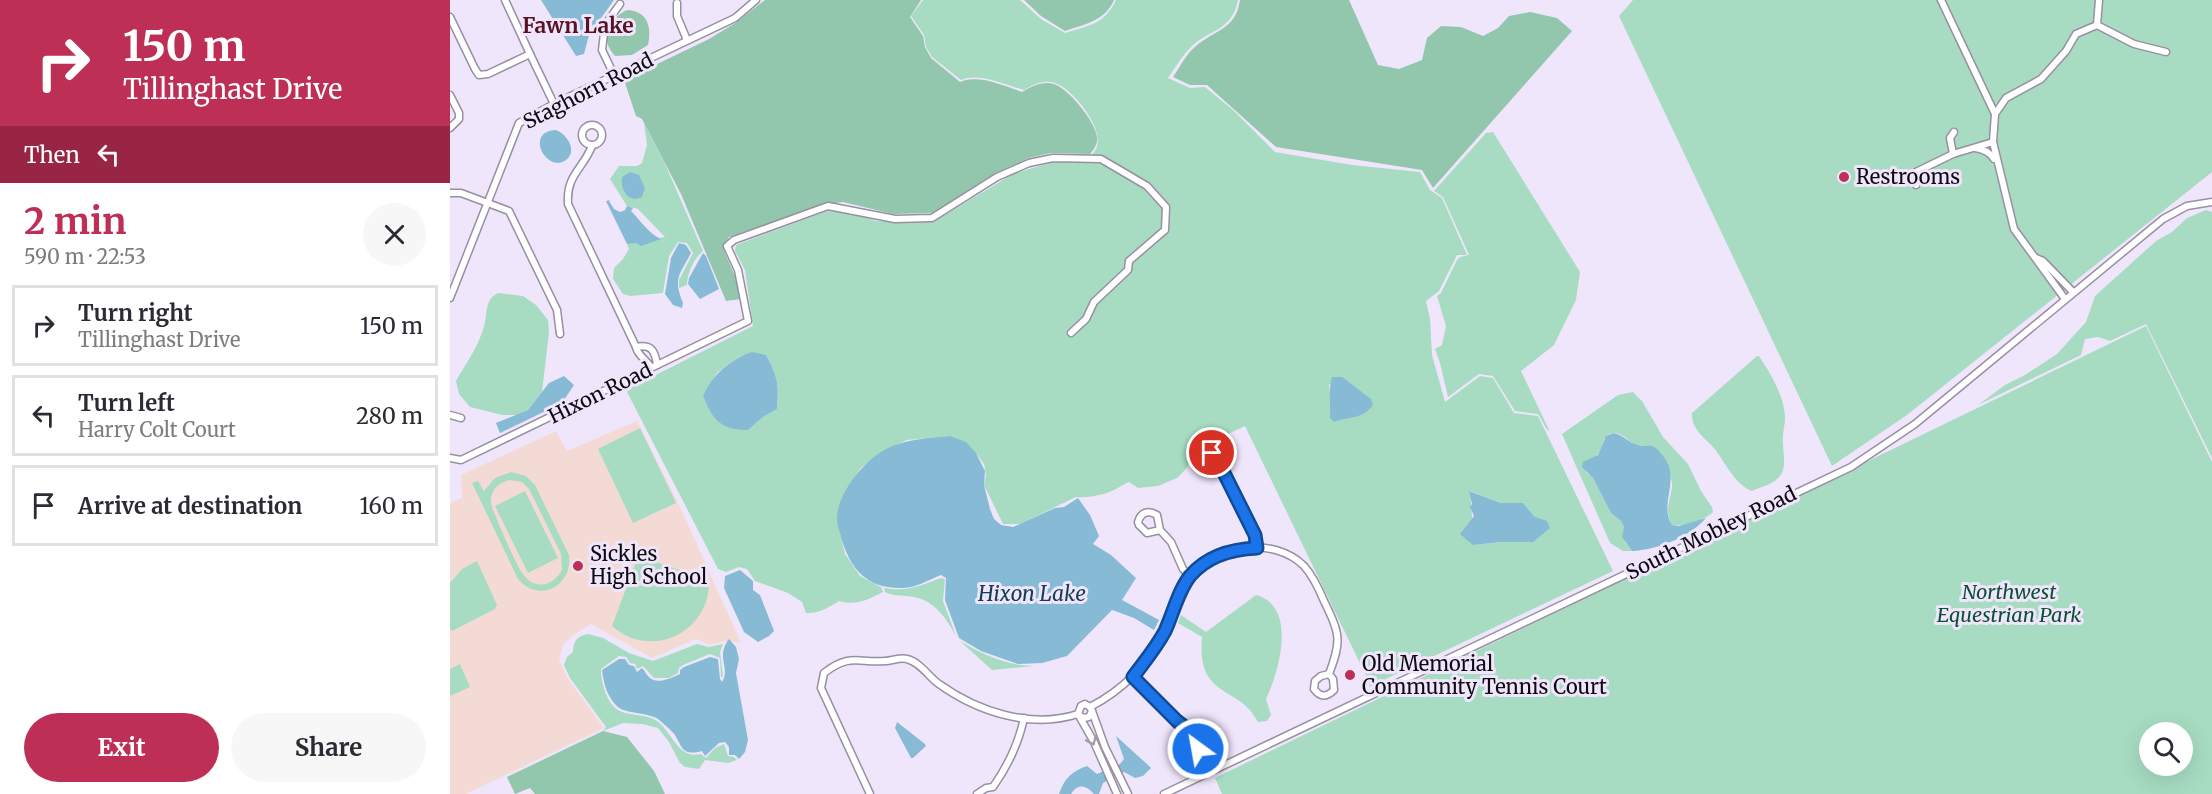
<!DOCTYPE html>
<meta charset="utf-8">
<style>
:root{--surface:#fff;--page:#f7f7f7;--text:#2b2b33;--muted:#7c7c81;--line:#e1e1e2;--accent:#be2f55}
body{margin:0;font-family:Merriweather,serif;background:var(--page);color:var(--text);height:100vh;display:flex;flex-direction:column;font-size:22px;white-space:nowrap}
*{box-sizing:border-box;margin:0}
p{font-size:20px;color:var(--muted)}
.icon{flex:none;width:33px;height:33px;fill:none;stroke:currentColor;stroke-width:2;stroke-linecap:round;stroke-linejoin:round}
.map{position:relative;flex:1;overflow:hidden}
.side{display:flex;flex-direction:column;background:var(--surface);width:450px}
.side>*{flex:none}
.banner{background:#be2f55;color:#fff;overflow:hidden}
.controls{position:absolute;left:1689px;top:722px;display:grid;gap:12px}
.controls a{display:grid;place-items:center;width:54px;height:54px;border-radius:50%;background:var(--surface);box-shadow:0 6px 24px #0002;font-size:30px}
.pin{position:absolute;display:grid;place-items:center;width:51px;height:51px;color:#fff;margin:-26px;border:3px solid #fff;border-radius:50%;box-shadow:0 2px 6px #0007}
.me{position:absolute;width:66px;margin:-33px;rotate:328deg;stroke-linejoin:round;filter:drop-shadow(0 0 4px #0008)}
.turn{display:flex;align-items:center;gap:21px;height:126px;padding:0 24px;font-size:27px}
.turn .icon{width:78px;height:78px;stroke-width:2.5}
.turn b{display:block;font-size:42px;line-height:51px}
.then{display:flex;align-items:center;height:57px;padding:0 24px;background:#0003;gap:12px;font-size:22px}
.round{display:grid;place-items:center;flex:none;width:63px;height:63px;border-radius:32px;background:var(--page)}
.overview{display:flex;align-items:center;justify-content:space-between;height:102px;padding:0 24px}
h1{font-size:36px;font-weight:700;line-height:45px;color:var(--accent)}
.action{display:flex;gap:12px;margin-top:auto;padding:12px 24px}
.action a{flex:1;height:69px;border-radius:36px;background:var(--accent);color:#fff;font-size:24px;font-weight:700;line-height:69px;text-align:center}
.action a+a{background:var(--page);color:var(--text)}
ul{padding:0;list-style:none}
li{display:flex;align-items:center;gap:18px;height:81px;margin:0 12px 9px;padding:0 12px;border:3px solid var(--line);border-radius:0px}
li div{flex:1}
li b{display:block;font-size:22px}
li em{font-style:normal}
main{display:flex;flex:1;min-height:0}
.map>svg:first-child{display:block}
.education{fill:#f4dad5}
.green{fill:#a7dcc2;fill-rule:evenodd}
.forest{fill:#92c6ad}
.water{fill:#87bad4}
.lines{fill:none;stroke-linecap:round;stroke-linejoin:round}
.minor-casing{stroke:#998fa3;stroke-width:9}
.minor{stroke:#fff;stroke-width:6}
.oneway{stroke:#9f9da0}
.route-casing{stroke:#114b97;stroke-width:15}
.route{stroke:#1a73e8;stroke-width:10}
.poi-dot{fill:#be2f55;stroke:#f0e6fc;stroke-width:2}
.labels{text-anchor:middle;stroke-width:6;stroke-linejoin:round;paint-order:stroke}
.street-label{font-size:20px;fill:#0e0a11;stroke:#f0e6fc}
.poi-label{font-size:20px;fill:#0e0a11;stroke:#f0e6fc;text-anchor:start}
.park-label{font-size:20px;font-style:italic;fill:#0d5038;stroke:#f0e6fc}
.neighbourhood-label{font-size:21px;font-weight:bold;fill:#571224;stroke:#f0e6fc}
.water-label{font-size:21px;font-style:italic;fill:#143f52;stroke:#f0e6fc}
</style>
<main>
<section class="side">
<div class="banner">
<div class="turn"><svg class="icon" aria-label="right" viewBox="0 0 24 24"><path d="M7 20v-9h11M14 6l5 5-5 5"/></svg><div><b>150 m</b>Tillinghast Drive</div></div>
<div class="then">Then<svg class="icon" aria-label="left" viewBox="0 0 24 24"><path d="M17 20v-9H6M10 6l-5 5 5 5"/></svg></div>
</div>
<div class="overview"><div><h1>2 min</h1><p>590 m · 22:53</p></div><a class="round"><svg class="icon" aria-label="close" viewBox="0 0 24 24"><path d="M6 6l12 12M18 6L6 18"/></svg></a></div>
<ul>
<li><svg class="icon" aria-label="right" viewBox="0 0 24 24"><path d="M7 20v-9h11M14 6l5 5-5 5"/></svg><div><b>Turn right</b><p>Tillinghast Drive</p></div><em>150 m</em></li>
<li><svg class="icon" aria-label="left" viewBox="0 0 24 24"><path d="M17 20v-9H6M10 6l-5 5 5 5"/></svg><div><b>Turn left</b><p>Harry Colt Court</p></div><em>280 m</em></li>
<li><svg class="icon" aria-label="arrive" viewBox="0 0 24 24"><path d="M6 21V4h12l-3 4 3 4H6"/></svg><div><b>Arrive at destination</b></div><em>160 m</em></li>
</ul>
<div class="action"><a>Exit</a><a>Share</a></div>
</section>
<div class="map">
<svg width="1762" height="794" viewBox="0 0 1762 794">
<rect width="100%" height="100%" fill="#f0e6fc"/>
<!-- education -->
<path class="education" d="M187,421l44,88 60,134 -15,-2 -16,4 -14,-6 -44,19 -61,-34 -19,12 -9,9 -4,15 9,19 36,49 -138,66h-16v-291l12,-5 -1,-23 95,-44 11,20z"/>
<!-- green -->
<g class="green">
<path d="M473,0h97l21,19 24,14c23,-7 40,-9 51,-33h122c-6,32 -30,29 -48,48 -8,8 -15,20 -22,30l22,10 15,-1 27,22 43,43 77,13 68,7 10,18 12,8 25,57h-10l-18,36 -13,10 4,18 2,36 13,47 35,-26 13,2 21,35 24,3 75,155 -244,116 1,-3 -125,-258 -51,24 -7,18 -10,10 -19,8 -20,2 -9,-6c-5,2 -8,4 -13,7 -11,6 -28,9 -40,8l-56,27h-17l-19,-39 2,-10 -2,-11 -8,-11 -26,-17 -43,4 -24,11 -23,18 -17,27 -6,23 8,35 15,22 21,11 2,5c-16,8 -27,14 -44,9 -10,6 -20,13 -33,12l-4,-11 -14,-9 -33,-12 -8,-12 -8,-2 -13,5 -8,-3 -92,-179 127,-64 -8,-56 -10,-19 1,-6 94,-35 18,1 28,10 57,1 80,-48 40,-12 33,-1c4,-4 10,-10 11,-15 6,-19 -24,-57 -42,-63 -11,-4 -23,2 -31,7 -18,-5 -46,-18 -63,-10l-29,-23 -6,-10 -2,-12 -13,-19zM316,355c11,21 14,29 11,54l-14,8 -15,13c-26,-6 -34,-7 -45,-34l14,-23 11,-9 14,-8zM879,384c16,4 38,4 44,21 -12,16 -25,11 -43,13l1,-15zM1020,491l31,12h22l12,14 -2,25h-32l-28,3c1,-19 -2,-36 -3,-54z"/>
<path d="M1183,0h579v172l-305,243 -75,51 -213,-450z"/>
<path d="M194,123l21,41 38,87c-9,7 -16,23 -16,34l-8,3v-8l14,-27 -6,-10 -9,-1 -9,14 -6,37 -33,3 -7,-2 -10,-15 1,-11 9,-9 6,-10 -2,-5 38,-7 -27,-28 -11,-3 -17,-27 9,-13h18l5,-3 5,-18z"/>
<path d="M1043,132l87,140 -4,28 -22,45 -33,26 29,61 -4,-4 -8,-14 -23,-3 -22,-35 -14,-2 -31,23 -8,-34 -5,-14 7,-4 4,-19 -9,-30 4,-3 16,-33 3,-3 9,-2 -26,-58 -9,-6 52,-58z"/>
<path d="M1756,210l6,2v246l-66,-134 -36,17 -12,-4 -13,2 -4,16 -103,50 27,-20 20,-10 32,-21 29,-32 9,-26 61,-55 16,-9 15,-14z"/>
<path d="M48,293l25,3 13,9 12,15 1,13 -7,59 -14,18 -10,5h-16l-32,-8 -11,-13 -3,-13c10,-18 23,-35 28,-55 4,-13 0,-26 14,-33z"/>
<path d="M1696,326l66,136v332h-990l-7,-16zM1700,732h32v33h-32z"/>
<path d="M1307,356h2c12,18 27,43 26,65 -1,8 -3,15 -2,23 0,10 4,23 -3,32 -6,8 -19,11 -28,15 -16,-6 -25,-25 -35,-39 -9,-13 -26,-20 -25,-39z"/>
<path d="M1183,392l9,9 21,36 25,27 13,27 11,16 1,5c-8,8 -28,15 -41,13 -9,-15 0,-27 0,-41 -1,-12 -7,-30 -18,-36 -5,-3 -12,-1 -18,-3 -7,-3 -15,-14 -24,-12 -10,2 -9,16 -15,22 -2,3 -5,4 -8,5l-3,12 7,6 18,35 10,8 3,6 1,15 7,9h-9l-13,-8 -48,-109 56,-39z"/>
<path d="M190,428l36,75 -43,20 -35,-74z"/>
<path d="M61,472l15,4 9,9 34,70c4,31 -30,49 -51,24l-46,-96 6,-2 6,10 11,-13zM60,480l12,2 7,7 32,65 1,16c-7,13 -22,20 -35,9 -10,-9 -28,-55 -34,-69 -6,-15 2,-27 17,-30z"/>
<path d="M75,491l33,67 -30,15 -33,-67z"/>
<path d="M194,558l65,22c2,52 -58,81 -97,46l24,-64z"/>
<path d="M27,561l20,44 -2,4 -43,22 -2,-3v-45l12,-14z"/>
<path d="M491,578l4,1 -2,22 13,35c-10,-18 -21,-35 -42,-39 -11,-2 -19,0 -29,-5l-1,-4c24,4 35,-2 57,-10z"/>
<path d="M806,595c42,11 23,77 10,104l5,16 -4,6 -9,1c-19,-38 -62,-22 -56,-85l-24,-14 3,-8 25,17z"/>
<path d="M138,634l15,4 26,15 24,8 44,-17 12,3 14,-3 -3,8 3,24 -2,2 -1,-20 -10,-4 -27,11 -4,3 -1,5 -9,5h-15l-11,-12 -6,3 -2,-5 -5,-1 -4,-6 -7,-1 -18,13c0,13 6,38 21,43 11,4 25,2 35,9 17,13 20,38 44,33l5,4 9,-10 9,-4 4,12 6,1 3,3 -9,3 -23,-3 -6,9 -14,-2 -5,-4 -11,-21 -11,-14 -16,-4 -19,-1 -20,8 3,-4 -36,-49 -6,-13 3,-8 6,-5c0,-12 5,-16 15,-18z"/>
<path d="M510,641c24,14 47,25 75,25l-43,4z"/>
<path d="M10,664l10,23 -20,9v-27z"/>
</g>
<!-- forest -->
<g class="forest">
<path d="M315,0h156l-11,17 13,19 2,11 6,11 29,24c19,-8 44,4 62,10 10,-6 21,-11 32,-8 15,5 41,37 43,53 1,7 -3,12 -7,17l-39,-1 -22,5 -33,15 -62,40 -41,1 -50,-12 -21,3 -93,32 -5,8 1,8 10,23 6,23 -15,2 -45,-107 -39,-75 -6,-3 -12,-36 85,-41 28,-17z"/>
<path d="M574,0h90c-9,21 -29,24 -49,31l-24,-15z"/>
<path d="M790,0h109l29,65 21,4 23,-9 5,-22 14,-12 20,1 22,9 15,-8 11,-12 21,-4 27,6 15,13 -139,157 -11,-18 -146,-23 -69,-62h-17l-17,-8c7,-10 13,-23 23,-31 18,-16 40,-16 44,-46z"/>
<path d="M177,10c20,1 25,16 21,35l-16,10 -17,1c-16,-17 -7,-37 12,-46z"/>
<path d="M153,731l24,6 27,34 11,23h-130l-5,-6 -15,6 -8,-17z"/>
</g>
<!-- water -->
<g class="water">
<path d="M91,0h73l-25,35 -5,19 -8,2z"/>
<path d="M106,130c11,4 22,21 10,30 -20,14 -42,-29 -10,-30z"/>
<path d="M180,172l9,3 6,13 -3,9c-14,7 -22,-8 -20,-20z"/>
<path d="M161,200l-2,1 5,8 6,3 5,-2 2,-4 6,2 -2,3c9,9 18,23 30,28l-20,7 -5,-3 -9,1 -21,-43z"/>
<path d="M229,243l7,2 5,8c-12,23 -18,25 -8,50l-1,5 -9,-3 -8,-11 6,-36z"/>
<path d="M253,253l3,3 13,33 -19,10 -12,-15 1,-6z"/>
<path d="M302,352l14,3c12,23 13,28 11,54l-14,8 -15,13c-26,0 -35,-9 -45,-34 10,-22 26,-36 49,-44z"/>
<path d="M114,376l10,9 -12,18 -62,30 -4,-10 32,-13 21,-27z"/>
<path d="M882,377h10l29,22 2,6c-12,16 -22,10 -39,17l-4,-4c1,-13 -2,-28 2,-41z"/>
<path d="M1163,433c10,1 15,10 25,12 5,2 10,0 14,1 5,2 8,6 11,10 19,24 -5,47 9,69l7,1 27,-8c-16,19 -49,32 -74,33l-10,-14 2,-10 -3,-6 -10,-8 -18,-35 -11,-11 1,-5 15,-7 8,-19z"/>
<path d="M500,436l16,6 10,11 9,18 -1,14 6,24 4,10 7,6 12,2 42,-19 9,-1 14,-9 12,17 9,21 -6,8 18,11 25,23 -14,22 37,20 -5,10 -20,-12 -22,-8 -45,46 -25,7 -24,1 -37,-13 -22,-13 -14,-38 1,-22 -5,-3c-13,5 -25,13 -39,13 -35,1 -52,-19 -61,-51 -1,-5 -4,-12 -4,-17 -1,-25 26,-58 47,-70 21,-11 43,-12 66,-14z"/>
<path d="M1019,491l32,12h22l12,14 12,4 3,7 -17,14h-32l-28,3 -13,-11 14,-18 -4,-9 2,-3z"/>
<path d="M290,570l13,11v9l7,5 14,36 -5,5 -11,6 -14,-10 -20,-44 1,-12z"/>
<path d="M279,639l7,8 3,12 -3,14 12,67 -3,12 -6,7 -4,-4h-6v-8l-4,-5 -6,1 -14,13 -3,-5c-19,5 -19,-2 -27,-16 -3,-4 -12,-12 -17,-16 -11,-7 -32,-5 -40,-12 -11,-10 -14,-22 -16,-37l17,-11h6l4,6 5,1 3,6 5,-4c3,3 4,6 6,8 8,10 23,2 32,-2v-4l4,-3 26,-10 8,2 2,20 2,3c9,-14 -7,-25 7,-43z"/>
<path d="M447,722l28,22 1,2 -13,12h-2l-16,-30z"/>
<path d="M666,736l32,29 3,3 -8,8 -8,2 -11,-6 -21,11 -4,11h-5c-8,-9 -16,-11 -23,0h-12c5,-15 13,-23 28,-28l10,8 23,-10 4,-5z"/>
</g>
<g class="lines">
<!-- minor casing -->
<g class="minor-casing">
<g id="minor">
<path d="M1491,0l54,114"/>
<path d="M227,3v13l10,24"/>
<path d="M0,17l25,52 4,6 9,-1 42,-20 -25,-54"/>
<path d="M1647,25l2,-25"/>
<path d="M80,54l24,50"/>
<path d="M164,75l-12,-25 3,-25 15,-21"/>
<path d="M0,95l9,18v6l-9,9"/>
<circle cx="142" cy="135" r="10"/>
<path d="M142,146c-9,23 -26,29 -24,58l68,143"/>
<path d="M1525,148c8,1 15,4 19,11"/>
<path d="M1503,154l-3,-16 4,-6"/>
<path d="M1466,185l-2,-4 2,-9 37,-18 40,-12"/>
<path d="M0,193h11l48,18 48,99 3,24"/>
<path d="M1586,258l7,3 30,31"/>
<path d="M0,298l69,-175 35,-19 181,-86 21,-18"/>
<path d="M1615,299l-51,-70 -21,-87 2,-28 11,-16 35,-19 25,-28 10,-17 21,-9 37,19 32,8"/>
<path d="M201,368c-4,-9 -13,-11 -15,-21 16,-3 19,4 21,18"/>
<path d="M0,415l11,3"/>
<circle cx="761" cy="463" r="10"/>
<path d="M0,458l11,2 287,-139 -10,-51 -11,-24 7,-6 94,-34 67,13 37,-1 65,-41 32,-14 24,-5 48,1 46,27 19,21 -1,23 -36,31 -1,9 -34,32 -8,17 -15,14"/>
<path d="M770,465l35,70 2,13"/>
<path d="M710,530l-13,3 -8,-8 -1,-3c3,-10 10,-12 19,-7l3,15 11,12 12,27 7,7"/>
<path d="M683,677l44,44 17,12 1,11 3,5 11,1 5,-4v-9l-2,-3 -8,-3 -10,2"/>
<path d="M640,707c33,-17 59,-44 75,-77 8,-17 13,-39 25,-54 25,-32 84,-40 114,-10 9,10 15,23 20,35 16,33 18,39 5,73l-8,2 -6,5 -1,8c6,8 12,9 20,1l-1,-11 -4,-5"/>
<path d="M642,711l13,36 23,47"/>
<path d="M630,716l4,2 5,-1 3,-6 -2,-4 -5,-3 -4,2 -3,8 16,28 23,52"/>
<path d="M420,794l-49,-106 3,-15c26,-20 33,-10 61,-12 7,0 15,-4 22,-2 13,3 22,18 32,25 39,28 92,45 139,30"/>
<path d="M527,794l9,-6 7,-1c14,-20 26,-45 31,-69"/>
<path d="M714,794l687,-327 64,-43 248,-205 24,-13 25,-4"/>
</g>
</g>
<!-- minor -->
<use href="#minor" class="minor"/>
</g>
<!-- one-way arrows -->
<defs><path id="oneway-chevron" d="M-2-3.5L2.5 0L-2 3.5" fill="none" stroke-width="1.6" stroke-linecap="round" stroke-linejoin="round" transform="scale(1.5)"/></defs>
<use class="oneway" href="#oneway-chevron" transform="translate(642 741) rotate(67)"/>
<g class="lines">
<!-- route casing -->
<g class="route-casing">
<path id="route" d="M748,749l-3,-5 -1,-10 -17,-13 -44,-44c11,-15 23,-29 32,-46 8,-17 13,-40 25,-55 17,-20 42,-27 67,-28l-2,-13 -35,-70 -1,-6 -7,-6"/>
</g>
<!-- route -->
<use href="#route" class="route"/>
</g>
<!-- markers -->
<g class="poi-dot">
<circle cx="1394" cy="177" r="6"/>
<circle cx="128" cy="566" r="6"/>
<circle cx="900" cy="675" r="6"/>
</g>
<g class="labels">
<!-- street labels -->
<g class="street-label">
<text transform="translate(138 91) rotate(-27)" y="7">Staghorn Road</text>
<text transform="translate(150 393) rotate(-26)" y="7">Hixon Road</text>
<text transform="translate(1261 533) rotate(-26)" y="7">South Mobley Road</text>
</g>
<!-- poi labels -->
<g class="poi-label">
<text x="1406" y="184">Restrooms</text>
<text x="140" y="561">Sickles<tspan x="140" dy="23">High School</tspan></text>
<text x="912" y="671">Old Memorial<tspan x="912" dy="23">Community Tennis Court</tspan></text>
</g>
<!-- park labels -->
<g class="park-label">
<text x="1559" y="599">Northwest<tspan x="1559" dy="23">Equestrian Park</tspan></text>
</g>
<!-- neighbourhood labels -->
<g class="neighbourhood-label">
<text x="128" y="33">Fawn Lake</text>
</g>
<!-- water labels -->
<g class="water-label">
<text x="582" y="601">Hixon Lake</text>
</g>
</g>
</svg>
<div class="controls">
<a><svg class="icon" aria-label="search" viewBox="0 0 24 24"><circle cx="10" cy="10" r="6"/><path d="M15 15l6 6"/></svg></a>
</div>
<div class="pin" style="left:762px;top:453px;background:#d93025"><svg class="icon" aria-label="arrive" viewBox="0 0 24 24"><path d="M6 21V4h12l-3 4 3 4H6"/></svg></div>
<svg class="me" style="left:748px;top:749px" viewBox="-20 -20 40 40"><circle r="17" fill="#1a73e8" stroke="#fff" stroke-width="3"/><path d="M0-11L8 9 0 5-8 9z" fill="#fff"/></svg>
</div>
</main>
